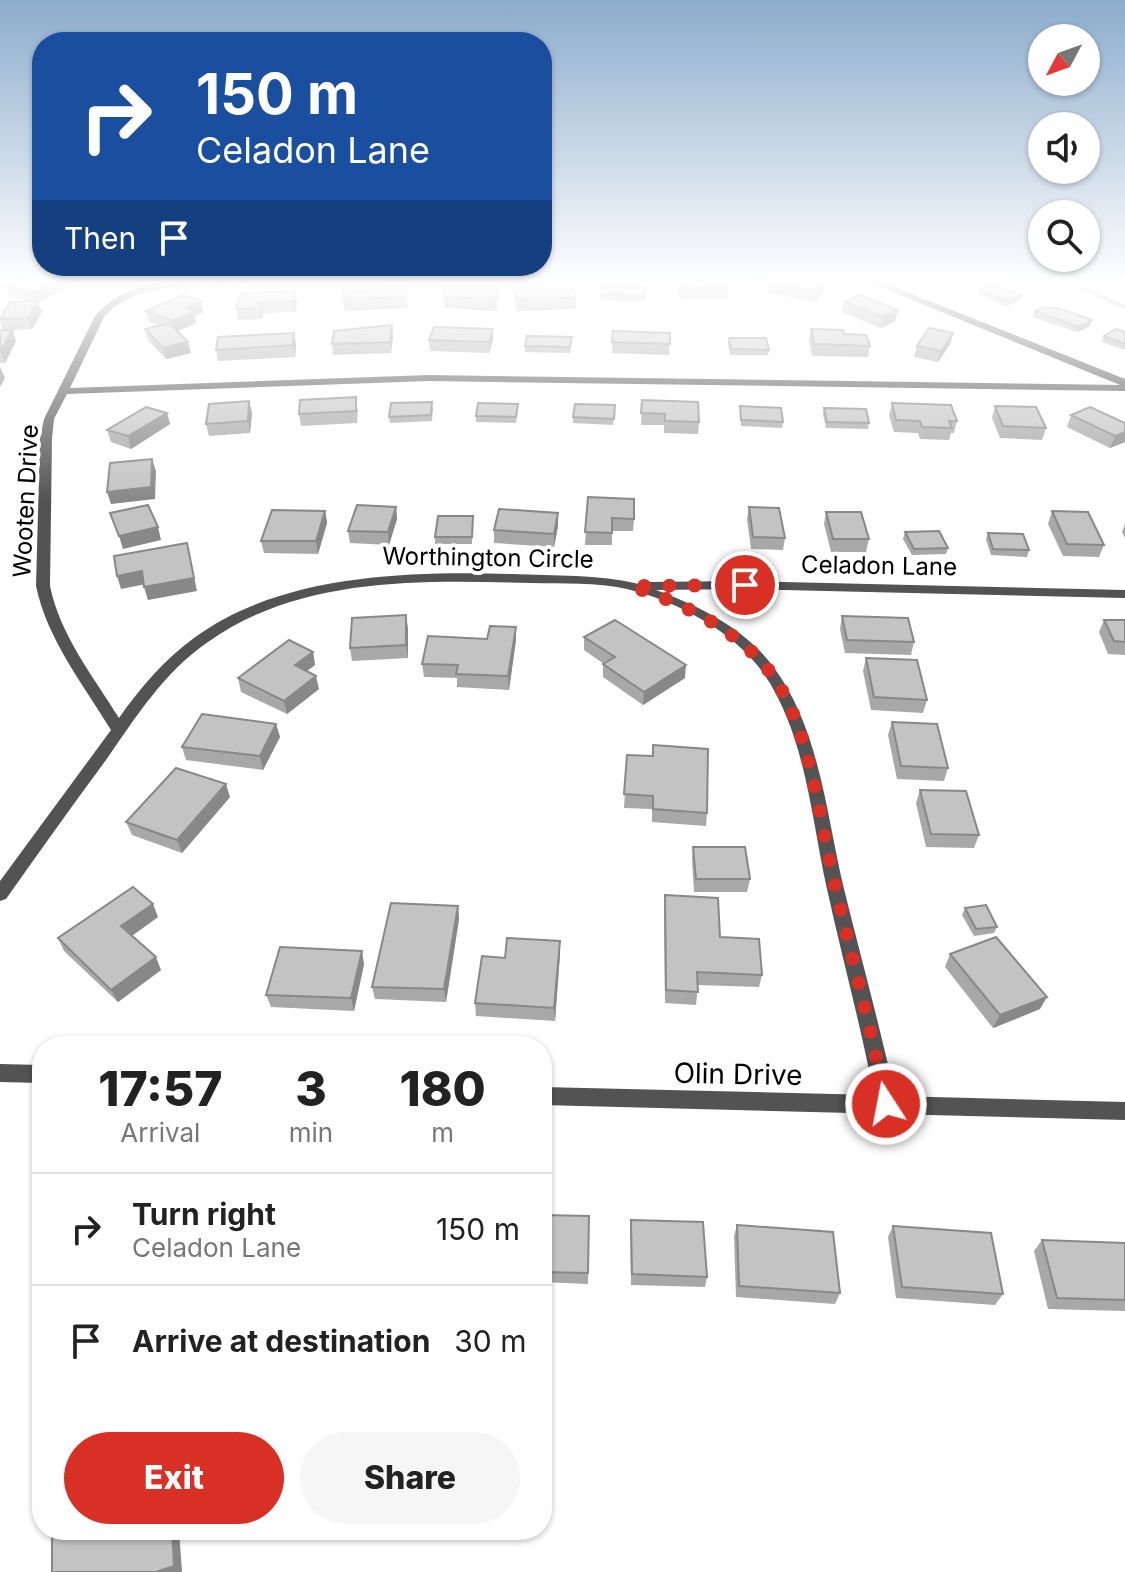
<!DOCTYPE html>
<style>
:root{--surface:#fff;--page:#f6f6f6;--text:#222;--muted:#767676;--line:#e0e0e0;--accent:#d93025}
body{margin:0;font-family:Inter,sans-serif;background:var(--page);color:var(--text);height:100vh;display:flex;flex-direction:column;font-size:30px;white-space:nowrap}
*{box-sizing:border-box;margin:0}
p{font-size:26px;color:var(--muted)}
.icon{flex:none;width:44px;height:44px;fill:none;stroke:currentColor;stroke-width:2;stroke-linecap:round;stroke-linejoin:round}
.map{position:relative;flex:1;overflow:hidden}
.sheet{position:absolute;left:32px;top:1036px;width:520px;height:504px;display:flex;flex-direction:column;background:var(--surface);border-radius:32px;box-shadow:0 2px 6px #0004}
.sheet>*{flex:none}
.guide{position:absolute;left:32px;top:32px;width:520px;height:244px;border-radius:32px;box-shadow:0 2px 6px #0004;background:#1a4fa0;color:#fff;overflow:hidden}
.needle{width:52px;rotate:229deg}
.tools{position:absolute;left:1028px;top:24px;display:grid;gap:16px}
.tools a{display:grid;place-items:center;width:72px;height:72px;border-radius:50%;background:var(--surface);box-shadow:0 2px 6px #0004;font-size:40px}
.pin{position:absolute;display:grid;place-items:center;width:68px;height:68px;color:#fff;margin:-34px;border:4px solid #fff;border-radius:50%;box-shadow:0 2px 8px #0007}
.me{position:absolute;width:88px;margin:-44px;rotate:349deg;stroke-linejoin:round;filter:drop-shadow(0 0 6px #0008)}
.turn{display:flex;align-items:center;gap:28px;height:168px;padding:0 32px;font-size:36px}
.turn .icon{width:104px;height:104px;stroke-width:2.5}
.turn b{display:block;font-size:56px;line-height:68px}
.then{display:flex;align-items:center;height:76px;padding:0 32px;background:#0003;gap:16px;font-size:30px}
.eta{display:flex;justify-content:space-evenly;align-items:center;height:136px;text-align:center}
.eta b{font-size:48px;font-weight:800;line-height:56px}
.action{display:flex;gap:16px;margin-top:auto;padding:16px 32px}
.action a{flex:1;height:92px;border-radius:48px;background:var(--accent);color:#fff;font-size:32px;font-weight:800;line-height:92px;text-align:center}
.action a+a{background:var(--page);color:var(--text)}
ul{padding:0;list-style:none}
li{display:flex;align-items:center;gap:24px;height:112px;padding:0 32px;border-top:2px solid var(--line)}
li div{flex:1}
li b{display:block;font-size:30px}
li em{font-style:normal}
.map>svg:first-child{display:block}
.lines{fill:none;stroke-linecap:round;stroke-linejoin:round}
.stream{fill:#a1a1a1;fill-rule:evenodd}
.street{fill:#535353;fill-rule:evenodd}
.wall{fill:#a8a8a8}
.shaded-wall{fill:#888}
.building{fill:#c3c3c3;stroke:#888;stroke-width:2}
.route{stroke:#d93025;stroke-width:14;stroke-dasharray:0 25.2}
.labels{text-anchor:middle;stroke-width:8;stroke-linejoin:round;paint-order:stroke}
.street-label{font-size:24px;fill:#000;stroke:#fff}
.near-street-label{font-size:28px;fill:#000;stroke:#fff}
</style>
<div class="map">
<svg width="1125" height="1572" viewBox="0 0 1125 1572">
<rect width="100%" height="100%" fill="#fff"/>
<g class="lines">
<!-- stream -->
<path class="stream" d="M1062,281h9l54,24v4z"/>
<!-- street -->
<g class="street">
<path d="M250,281c-9,4 -21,3 -31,4 -40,2 -86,-1 -115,32l-34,71 359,-13 691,10 -254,-104h13l246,98v12l-696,-10 -362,13 -13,25 -2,19 -2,148c10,49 43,90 69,132 21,-30 45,-58 75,-80 86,-64 215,-67 318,-64 43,2 86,0 127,10l6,-2 100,-1 380,9v8l-380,-9 -89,1c43,16 88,38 116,75 48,63 54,149 72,224 17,69 36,137 51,207l230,6v18l-583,-15v-18l332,8c-13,-69 -32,-137 -47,-206 -16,-72 -21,-153 -63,-215 -30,-43 -88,-73 -137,-85 -31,-7 -64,-5 -96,-6 -108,-3 -231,-7 -323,59 -44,30 -72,75 -102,118 -34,46 -67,92 -100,139l-6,2v-20l111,-151c-28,-46 -64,-91 -75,-144l4,-148 4,-19 51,-103c36,-44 104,-35 155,-35z"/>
<path d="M0,1064l42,1v18l-42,-1z"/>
</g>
</g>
<!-- wall -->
<g class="wall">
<path d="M81,281l-43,21 4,10 -10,17 -19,1 3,11 -11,22h-5v-33h3l-3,-8v-4l31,-17 -23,-6 -4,-10z"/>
<path d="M678,281h48l2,6 -1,11 -47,1 -3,-10z"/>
<path d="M940,281h26l-12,5z"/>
<path d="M824,282l-2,11 -7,9 -47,-9 1,-10z"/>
<path d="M514,284l62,14v11l-59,2 -3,-16z"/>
<path d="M496,286l1,25 -52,-3 -1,-11z"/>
<path d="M602,286l43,1v14l-44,-1z"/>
<path d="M406,288l2,20 -63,3 -2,-11z"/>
<path d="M979,290l41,10 -14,6 -29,-11z"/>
<path d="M295,291l2,11 -2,10 -32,1 -1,6 -24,1 -2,-11z"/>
<path d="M844,301l54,9 -3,11 -14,7 -39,-16z"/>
<path d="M146,311l57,1 -8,4 1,7 -19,8 14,22 -25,6 -18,-19 -3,-11 14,-4 -10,-3z"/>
<path d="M1035,311l55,15 -13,6 -44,-15z"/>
<path d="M392,325l1,11 -2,17 -58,2 -1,-11z"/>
<path d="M493,329v11l-4,13 -59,-2 -1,-11z"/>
<path d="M811,329l33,5 26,12 -2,11 -56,-1 -3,-16z"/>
<path d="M613,331l57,2 -1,22 -57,-2z"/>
<path d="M1125,332v18l-23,-8 2,-6z"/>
<path d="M953,333l-3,11 -12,18 -24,-5 3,-11z"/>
<path d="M572,337l-2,16 -45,-1v-6z"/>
<path d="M729,338l40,12 -1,5h-38l-2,-11z"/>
<path d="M296,344l-1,13 -77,4 -2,-11z"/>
<path d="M642,400l57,22 -1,12 -34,-1v-8h-23z"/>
<path d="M249,401l3,12 -2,20 -41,3 -3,-12z"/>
<path d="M892,403l65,18 -3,12h-3l-2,7 -29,-1 -2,-6 -24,-1 -5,-17z"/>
<path d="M615,405l-2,20 -40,-2v-6z"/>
<path d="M740,406l43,16 -1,6 -41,-2z"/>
<path d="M995,406l51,22 -4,12 -42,-2 -8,-20z"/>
<path d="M433,408l-1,13 -42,2 -1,-6z"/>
<path d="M824,408l45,15 -1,6 -42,-1 -3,-14z"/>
<path d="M358,409l-1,14 -56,3 -2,-12z"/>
<path d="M518,410l-2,13 -40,-1v-6z"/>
<path d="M167,413l3,11 -39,25 -20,-7 -4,-12z"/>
<path d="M1071,415l54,8v19l-15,6 -43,-21z"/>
<path d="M588,497l46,22 -1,12h-21v14h-27z"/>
<path d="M396,507l1,12 -8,26 -39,-2 -2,-12z"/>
<path d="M749,507l36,31 -2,12 -32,-1 -4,-30z"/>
<path d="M325,511l2,12 -9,31 -54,-1 -3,-12z"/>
<path d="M1052,511l52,34 -5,12 -36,-1 -15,-32z"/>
<path d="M826,512l43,27 -3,13h-35l-7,-28z"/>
<path d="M558,513v13l-4,21 -60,-4v-13z"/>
<path d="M473,516l-1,28h-37v-7z"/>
<path d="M1125,524v14l-3,-6z"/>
<path d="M905,532l43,16 -2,6 -34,1 -9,-16z"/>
<path d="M988,533l41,17 -2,7 -36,-2 -5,-16z"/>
<path d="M842,616l72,26 -3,13 -66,-2 -5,-24z"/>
<path d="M1104,620h21v35l-17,-1 -9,-22z"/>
<path d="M408,628v30l-56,3 -2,-13z"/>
<path d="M584,637l101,41 -42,27 -40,-28v-13h1l-20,-14z"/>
<path d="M516,640l-7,50 -52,-3v-9l-33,-1 -2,-13z"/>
<path d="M313,652l2,13 -8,6 12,18 -32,25 -46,-22 -3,-14z"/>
<path d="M866,658l61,42 -4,13 -52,-3 -8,-39z"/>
<path d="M892,722l56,46 -4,13 -47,-2 -9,-44z"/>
<path d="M276,724l4,13 -17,33 -77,-10 -4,-13z"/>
<path d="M627,755l80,58 -1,13 -54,-4v-13l-28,-1z"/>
<path d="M920,790l59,45 -5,13 -48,-1 -10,-44z"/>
<path d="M230,797l-48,56 -50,-18 -6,-13z"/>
<path d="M693,847l57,32 -3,13h-53l-2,-32z"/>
<path d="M665,895l55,42 42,38 -3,12 -61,-2 -2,20 -31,-2 -1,-94z"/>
<path d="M458,906l1,13 -13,83 -71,-3 -3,-12z"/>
<path d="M965,908l32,19 -3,6 -20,3 -12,-21z"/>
<path d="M158,917l-26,19 29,34 -43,32 -54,-51 -6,-13z"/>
<path d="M560,954l-5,67 -79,-5 -1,-13 30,-45z"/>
<path d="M950,954l90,55 -47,19 -48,-61z"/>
<path d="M364,964l-10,47 -83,-4 -5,-12z"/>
<path d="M542,1215l47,1 -1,68 -46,-2z"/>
<path d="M631,1220l76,57 -2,10 -74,-2 -1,-54z"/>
<path d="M737,1225l103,68 -5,11 -99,-7 -2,-61z"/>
<path d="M893,1226l110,68 -8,11 -99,-7 -8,-61z"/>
<path d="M1042,1240l83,3v68l-77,-2 -14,-58z"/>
</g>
<!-- shaded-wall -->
<g class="shaded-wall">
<path d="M55,281h26l-43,21 4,10 -10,17 -4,-11 9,-15 -3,-11z"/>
<path d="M955,281h11l-12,5z"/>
<path d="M824,282l-2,11 -7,9 2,-11z"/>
<path d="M295,291l2,11 -2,10 -2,-11z"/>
<path d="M1022,295l-2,5 -14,6 2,-5z"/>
<path d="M201,301l2,11 -8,4 1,7 -20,9 -3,-11 12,-13z"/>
<path d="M261,302l2,11 -1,6 -3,-11z"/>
<path d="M898,310l-3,11 -14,7 2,-11z"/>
<path d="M1092,320l-2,6 -13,6 2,-5z"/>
<path d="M392,325l1,11 -2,17 -1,-11z"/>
<path d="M493,329v11l-4,13v-11z"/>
<path d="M12,330l4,11 -11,22 -4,-11z"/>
<path d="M294,333l2,11 -1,13 -2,-12z"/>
<path d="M953,333l-3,11 -12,18 3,-11z"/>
<path d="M188,342l3,11 -25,6 -3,-11z"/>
<path d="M0,367l5,11 -5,9z"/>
<path d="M249,401l3,12 -2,20 -2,-12z"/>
<path d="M167,413l3,11 -39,25 -3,-13z"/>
<path d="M1125,432v10l-15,6 5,-12z"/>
<path d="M152,459l4,12 -1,28 -44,5 -4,-12z"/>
<path d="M396,507l1,12 -8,26 -1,-13z"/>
<path d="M325,511l2,12 -9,31 -2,-13z"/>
<path d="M558,513v13l-4,21v-13z"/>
<path d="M158,527l3,13 -38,9 -4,-13z"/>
<path d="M187,543l10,48 -49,9 -4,-13z"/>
<path d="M142,571l4,13 -25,5 -4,-13z"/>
<path d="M406,615l2,13v30l-2,-13z"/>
<path d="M516,627v13l-7,50 -1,-14z"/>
<path d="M313,652l2,13 -18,13 -2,-13z"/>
<path d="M686,665l-1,13 -42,27 1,-13z"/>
<path d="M316,676l3,13 -32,25 -3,-13z"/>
<path d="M276,724l4,13 -17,33 -3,-14z"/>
<path d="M226,784l4,13 -48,56 -5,-13z"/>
<path d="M153,904l5,13 -31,22 -6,-13z"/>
<path d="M458,906l1,13 -13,83 -2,-13z"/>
<path d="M560,941v13l-5,67 -1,-13z"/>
<path d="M362,951l2,13 -10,47 -3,-13z"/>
<path d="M156,957l5,13 -43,32 -7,-12z"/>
<path d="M1047,997l-7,12 -47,19 7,-13z"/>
<path d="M172,1530h7l3,42h-26z"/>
</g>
<!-- building -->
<g class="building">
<path d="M11,281h44l-21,11 -30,-7z"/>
<path d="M679,281h47l2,6 -47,1z"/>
<path d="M770,281h49l5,1 -7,9 -48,-8z"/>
<path d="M572,282l4,16 -59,2 -3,-16z"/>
<path d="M993,284l29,11 -14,6 -29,-11z"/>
<path d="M496,286l1,14 -53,-3v-10z"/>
<path d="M602,286l43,1v9l-43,-1z"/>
<path d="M406,288v9l-63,3 1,-9z"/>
<path d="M295,291l-2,10 -32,1 -2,6 -23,1 5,-16z"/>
<path d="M183,295l18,6 -16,7 9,4 -21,9 -27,-10z"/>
<path d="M859,295l39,15 -15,7 -39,-16z"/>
<path d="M38,301l-10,17 -28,1 10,-17z"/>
<path d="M1044,307l14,1 34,12 -13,7 -44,-16z"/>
<path d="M169,323l19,19 -25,6 -18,-19z"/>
<path d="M392,325l-2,17 -58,2 2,-13z"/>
<path d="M434,327l59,2 -4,13 -60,-2z"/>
<path d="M929,328l24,5 -12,18 -24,-5z"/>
<path d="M811,329l32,1 1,4 22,1 4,11 -56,-2z"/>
<path d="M1116,329l9,3v12l-21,-8z"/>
<path d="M0,330h12l-12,22z"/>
<path d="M613,331l57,2v11l-58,-2z"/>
<path d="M294,333l-1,12 -77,5 2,-13z"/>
<path d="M527,336l45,1 -2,10 -45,-1z"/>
<path d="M729,338h37l3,12 -38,-1z"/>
<path d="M356,397v14l-57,3 1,-14z"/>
<path d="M642,400l56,2 1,20 -34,-1v-7l-24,-1z"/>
<path d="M249,401l-1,20 -42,3 3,-20z"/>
<path d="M432,402l-1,13 -42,2 2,-14z"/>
<path d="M478,403l40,1 -2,13 -40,-1z"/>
<path d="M892,403l59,2 6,16h-8l3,7 -30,-1 -2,-6 -24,-1z"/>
<path d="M575,404l40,1 -1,14 -41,-2z"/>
<path d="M740,406l41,2 2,14 -42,-2z"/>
<path d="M995,406l41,1 10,21 -43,-2z"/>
<path d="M146,407l21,6 -39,23 -21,-6z"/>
<path d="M1090,407l35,16v9l-10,4 -44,-21z"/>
<path d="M824,408l42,1 3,14 -42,-1z"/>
<path d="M152,459l-1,28 -44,5 3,-29z"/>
<path d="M588,497l46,2v20l-22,-1v15l-27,-1z"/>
<path d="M148,505l10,22 -39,9 -9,-23z"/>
<path d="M357,505l39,2 -8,25 -40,-1z"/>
<path d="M749,507l30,1 6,30 -32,-1z"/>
<path d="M499,509l59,4 -4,21 -60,-4z"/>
<path d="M272,510l53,1 -9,30h-55z"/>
<path d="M1052,511l36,1 16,33 -37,-1z"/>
<path d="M826,512h35l8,27h-36z"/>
<path d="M438,516h35l-1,21h-37z"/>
<path d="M939,531l9,17 -34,1 -9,-17z"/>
<path d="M988,533l35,1 6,16 -36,-1z"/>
<path d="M187,543l7,35 -50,9 -2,-16 -25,5 -3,-20z"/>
<path d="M406,615v30l-56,3 2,-30z"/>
<path d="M842,616l66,2 6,24 -67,-2z"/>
<path d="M615,620l71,45 -42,27 -41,-28 12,-7 -31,-20z"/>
<path d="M1104,620h21v22l-11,-1z"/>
<path d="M490,626l26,1 -8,49 -52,-2 2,-9 -36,-1 6,-28 59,3z"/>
<path d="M289,640l24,12 -18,13 21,11 -32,25 -46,-23z"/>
<path d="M866,658l51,2 10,40 -53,-3z"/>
<path d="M202,714l74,10 -16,32 -78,-9z"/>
<path d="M892,722l45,2 11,44 -47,-2z"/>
<path d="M653,745l55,4 -1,64 -54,-4v-13l-29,-2 3,-39 26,1z"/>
<path d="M176,768l50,16 -49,56 -51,-18z"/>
<path d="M920,790l46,1 13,44 -48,-1z"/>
<path d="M693,847h52l5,32h-54z"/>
<path d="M133,887l20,17 -32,22 35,31 -45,33 -53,-52z"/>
<path d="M665,895l53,3 2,39 39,2 3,36 -65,-3 1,20 -32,-2z"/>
<path d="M391,903l67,3 -14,83 -72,-2z"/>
<path d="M986,905l11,22 -21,2 -11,-21z"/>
<path d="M996,937l51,60 -47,18 -50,-61z"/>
<path d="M507,938l53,3 -6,67 -79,-5 7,-47 23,2z"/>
<path d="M280,947l82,4 -11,47 -85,-3z"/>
<path d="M542,1215l47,1 -1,57 -46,-1z"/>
<path d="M631,1220l72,2 4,55 -75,-3z"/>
<path d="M737,1225l96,7 7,61 -101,-7z"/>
<path d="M893,1226l98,7 12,61 -101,-7z"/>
<path d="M1042,1240l83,3v57l-68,-2z"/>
<path d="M52,1530h120l2,36 -18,6h-104z"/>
</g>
<!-- sky -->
<linearGradient id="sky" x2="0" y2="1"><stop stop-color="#8baccc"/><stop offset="0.56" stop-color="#fff"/><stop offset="1" stop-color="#fff" stop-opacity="0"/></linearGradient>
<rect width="1125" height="501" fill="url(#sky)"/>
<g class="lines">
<!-- route -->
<path class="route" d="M745,585l-114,1c50,17 100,40 135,81 44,52 53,153 69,218 17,74 37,146 51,219"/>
</g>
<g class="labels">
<!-- street labels -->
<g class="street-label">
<text transform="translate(26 501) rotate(-87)" y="8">Wooten Drive</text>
<text transform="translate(488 558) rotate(1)" y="8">Worthington Circle</text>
<text transform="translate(879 566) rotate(1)" y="8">Celadon Lane</text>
</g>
<!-- near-street labels -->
<g class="near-street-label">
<text transform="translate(738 1074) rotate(1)" y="10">Olin Drive</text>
</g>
</g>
</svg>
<div class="tools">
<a><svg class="needle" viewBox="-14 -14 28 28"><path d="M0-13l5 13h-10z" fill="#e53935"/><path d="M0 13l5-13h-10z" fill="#767676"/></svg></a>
<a><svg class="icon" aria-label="sound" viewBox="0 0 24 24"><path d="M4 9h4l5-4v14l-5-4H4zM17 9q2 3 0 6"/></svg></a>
<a><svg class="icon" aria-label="search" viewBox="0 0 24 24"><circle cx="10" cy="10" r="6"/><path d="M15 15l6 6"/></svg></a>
</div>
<div class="pin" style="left:745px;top:585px;background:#d93025"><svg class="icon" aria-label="arrive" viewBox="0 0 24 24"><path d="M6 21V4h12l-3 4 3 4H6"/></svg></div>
<svg class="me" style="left:886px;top:1104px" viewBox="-20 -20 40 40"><circle r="17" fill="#d93025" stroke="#fff" stroke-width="3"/><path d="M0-11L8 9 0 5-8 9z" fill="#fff"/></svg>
<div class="guide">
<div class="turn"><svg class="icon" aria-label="right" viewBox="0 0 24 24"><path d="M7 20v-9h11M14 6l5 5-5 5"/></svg><div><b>150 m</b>Celadon Lane</div></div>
<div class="then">Then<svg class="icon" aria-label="arrive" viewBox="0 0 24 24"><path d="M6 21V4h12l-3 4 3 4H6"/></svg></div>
</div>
<section class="sheet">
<div class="eta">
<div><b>17:57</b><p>Arrival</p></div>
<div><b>3</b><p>min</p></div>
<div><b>180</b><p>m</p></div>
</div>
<ul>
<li><svg class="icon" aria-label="right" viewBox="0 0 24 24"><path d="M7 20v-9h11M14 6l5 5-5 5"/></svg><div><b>Turn right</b><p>Celadon Lane</p></div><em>150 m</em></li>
<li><svg class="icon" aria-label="arrive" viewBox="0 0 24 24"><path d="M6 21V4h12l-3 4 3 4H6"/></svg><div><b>Arrive at destination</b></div><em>30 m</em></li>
</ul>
<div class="action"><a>Exit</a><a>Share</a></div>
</section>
</div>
